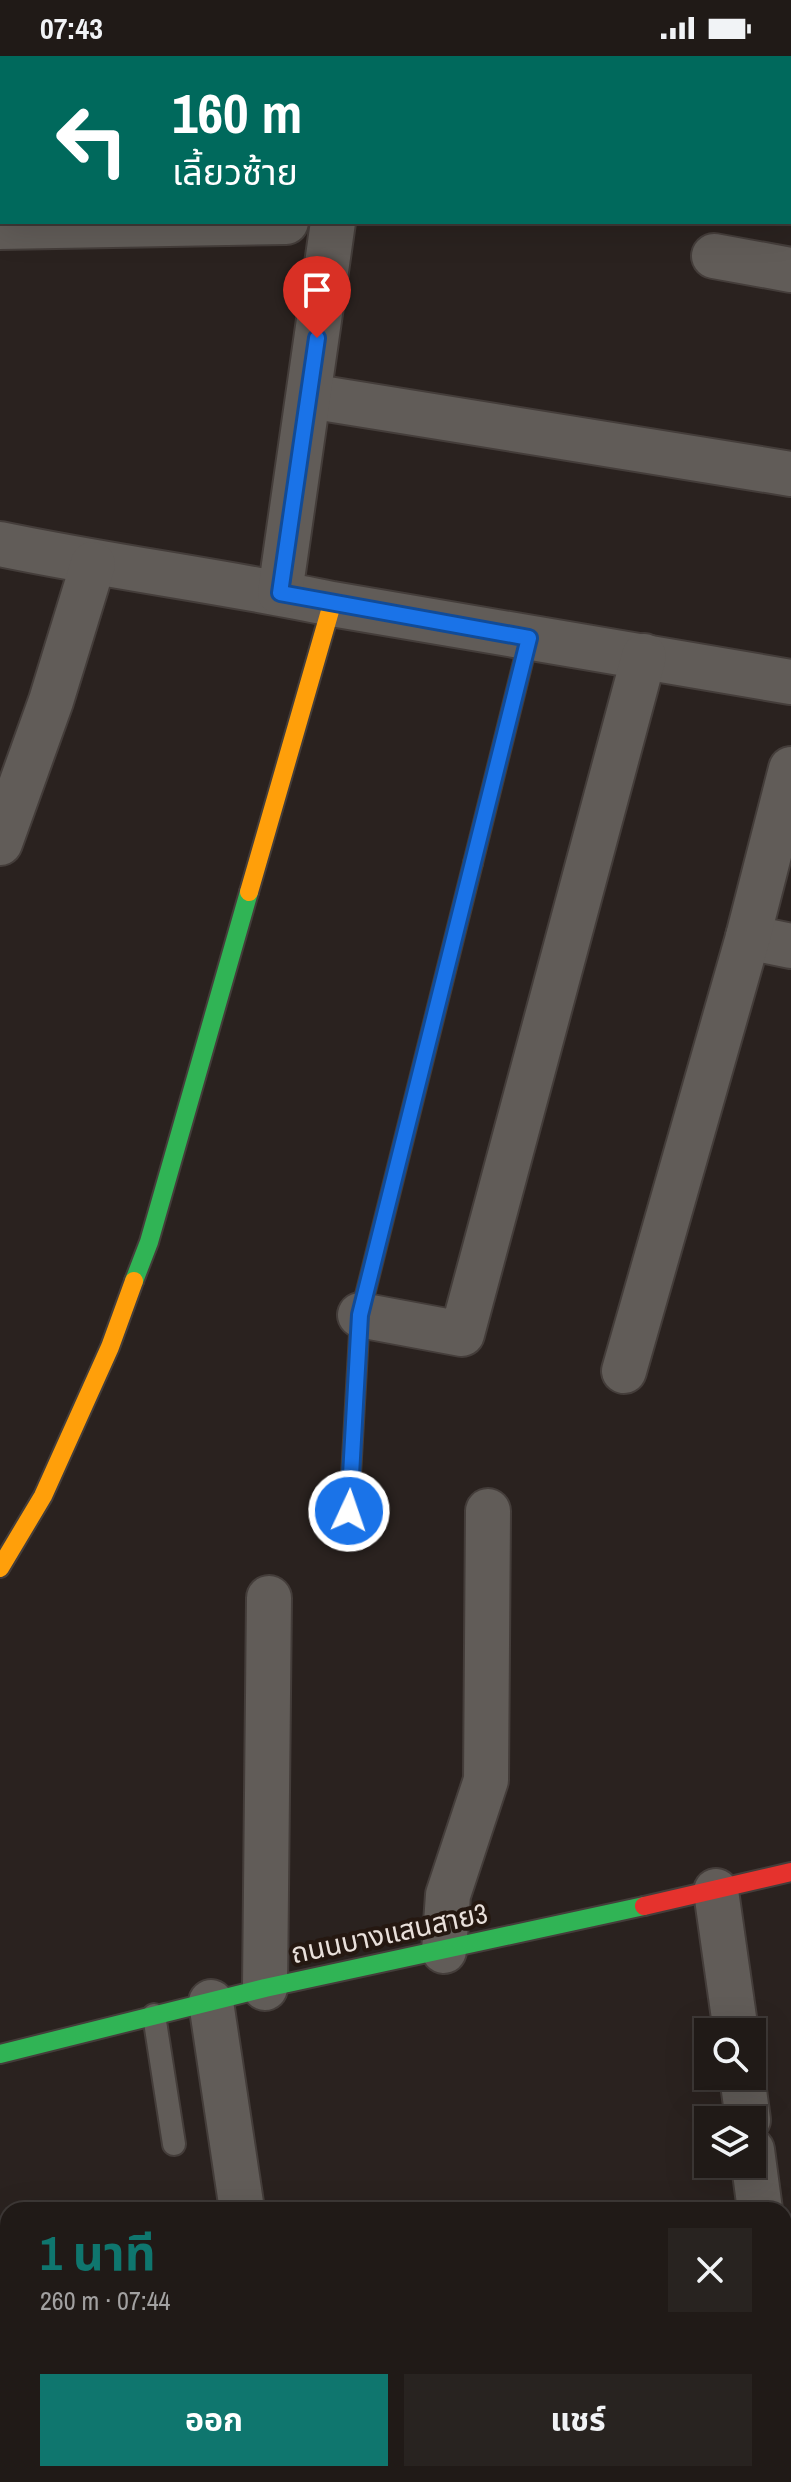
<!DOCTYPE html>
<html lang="th">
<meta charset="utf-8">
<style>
:root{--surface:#201a17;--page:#282320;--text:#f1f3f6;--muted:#a2a1a1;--line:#3d3836;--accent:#0f766e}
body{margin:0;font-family:"Archivo Narrow","Noto Sans Thai",sans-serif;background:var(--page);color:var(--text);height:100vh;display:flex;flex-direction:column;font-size:30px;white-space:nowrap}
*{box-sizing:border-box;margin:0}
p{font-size:26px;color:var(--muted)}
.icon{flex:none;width:44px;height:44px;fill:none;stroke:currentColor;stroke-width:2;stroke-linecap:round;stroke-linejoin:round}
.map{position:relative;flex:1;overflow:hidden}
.side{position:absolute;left:0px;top:2146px;width:792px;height:280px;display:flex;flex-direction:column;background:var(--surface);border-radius:24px 24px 0 0;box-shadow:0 8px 32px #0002,0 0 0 2px var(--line)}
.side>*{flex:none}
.top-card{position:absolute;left:0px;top:0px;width:792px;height:168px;box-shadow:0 8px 32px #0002,0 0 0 2px var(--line);background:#00695c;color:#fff;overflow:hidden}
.controls{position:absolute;left:694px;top:1962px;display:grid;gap:16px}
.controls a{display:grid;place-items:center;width:72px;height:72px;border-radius:0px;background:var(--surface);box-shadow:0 8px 32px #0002,0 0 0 2px var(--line);font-size:40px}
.pin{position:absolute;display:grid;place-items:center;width:68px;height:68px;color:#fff;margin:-82px -34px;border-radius:50% 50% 50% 0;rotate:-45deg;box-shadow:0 0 8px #0007}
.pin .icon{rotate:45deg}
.me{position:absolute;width:88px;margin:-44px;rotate:3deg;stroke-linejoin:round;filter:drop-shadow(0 0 6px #0008)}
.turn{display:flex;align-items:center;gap:28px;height:168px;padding:0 40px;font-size:36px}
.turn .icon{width:104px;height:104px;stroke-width:2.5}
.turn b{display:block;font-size:56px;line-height:68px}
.round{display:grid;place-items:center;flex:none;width:84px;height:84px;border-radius:0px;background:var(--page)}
.summary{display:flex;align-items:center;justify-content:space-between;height:136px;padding:0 40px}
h1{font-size:48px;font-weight:700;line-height:60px;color:var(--accent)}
.primary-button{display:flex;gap:16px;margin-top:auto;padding:16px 40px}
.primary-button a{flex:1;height:92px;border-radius:0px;background:var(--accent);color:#fff;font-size:32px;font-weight:700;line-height:92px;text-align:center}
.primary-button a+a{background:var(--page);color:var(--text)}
.status{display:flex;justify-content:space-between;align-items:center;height:56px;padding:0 40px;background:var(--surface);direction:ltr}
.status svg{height:22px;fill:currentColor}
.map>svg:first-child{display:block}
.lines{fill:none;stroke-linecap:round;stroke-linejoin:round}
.lane-casing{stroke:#443d3a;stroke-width:26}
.street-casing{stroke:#443d3a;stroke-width:48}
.fast-casing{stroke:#443d3a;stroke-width:22}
.slow-casing{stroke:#443d3a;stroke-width:22}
.jam-casing{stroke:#443d3a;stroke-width:22}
.lane{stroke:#615c58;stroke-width:22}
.street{stroke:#615c58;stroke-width:44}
.fast{stroke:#30b455;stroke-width:18}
.slow{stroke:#ff9f0a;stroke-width:18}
.jam{stroke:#e5322d;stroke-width:18}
.route-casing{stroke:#114b97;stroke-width:20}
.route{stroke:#1a73e8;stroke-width:14}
.labels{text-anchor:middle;stroke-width:8;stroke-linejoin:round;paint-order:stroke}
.street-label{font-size:28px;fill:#e9e0db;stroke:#251811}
</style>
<div class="status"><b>07:43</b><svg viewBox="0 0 49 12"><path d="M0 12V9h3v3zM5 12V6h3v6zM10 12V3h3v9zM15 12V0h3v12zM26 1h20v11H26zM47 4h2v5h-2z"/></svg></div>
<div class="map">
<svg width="791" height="2426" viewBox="0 0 791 2426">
<rect width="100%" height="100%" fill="#2a221f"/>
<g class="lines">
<!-- lane casing -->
<g class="lane-casing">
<path id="lane" d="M154,1959l20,129"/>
</g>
<!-- street casing -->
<g class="street-casing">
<g id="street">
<path d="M39,2l1,-2"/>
<path d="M349,2v-2"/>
<path d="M640,2v-2"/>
<path d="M763,2v-2"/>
<path d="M0,171l286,-5"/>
<path d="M714,200l77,14"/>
<path d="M309,340l482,78"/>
<path d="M0,488c110,23 222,37 332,60l459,78"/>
<path d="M280,537l53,-371"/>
<path d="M0,787l51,-142 42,-137"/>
<path d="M748,881l43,9"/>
<path d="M360,1259l102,19 182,-678"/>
<path d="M624,1315l124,-434 43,-168"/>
<path d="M716,1835l20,141"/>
<path d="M444,1895l4,-56 38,-115 2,-269"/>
<path d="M265,1932l4,-390"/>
<path d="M211,1946l31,208"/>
<path d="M742,2020l6,44"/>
<path d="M752,2094l8,60"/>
<path d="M784,2325l7,51"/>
</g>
</g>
<!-- fast casing -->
<g class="fast-casing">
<g id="fast">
<path d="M134,1225l15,-39 100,-350"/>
<path d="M349,1455l11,-196 113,-452"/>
<path d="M0,1998l265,-66 379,-82"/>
</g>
</g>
<!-- slow casing -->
<g class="slow-casing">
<g id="slow">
<path d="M249,836l83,-288"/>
<path d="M0,1512l43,-72 67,-149 24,-66"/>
</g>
</g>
<!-- jam casing -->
<g class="jam-casing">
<g id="jam">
<path d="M473,807l56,-225"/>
<path d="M644,1850l147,-34"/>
</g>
</g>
<!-- lane -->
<use href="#lane" class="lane"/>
<!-- street -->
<use href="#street" class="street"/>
<!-- fast -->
<use href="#fast" class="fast"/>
<!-- slow -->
<use href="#slow" class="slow"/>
<!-- jam -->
<use href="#jam" class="jam"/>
</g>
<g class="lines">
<!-- route casing -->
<g class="route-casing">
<path id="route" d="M317,282l-37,255 249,45 -169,677 -11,196"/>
</g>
<!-- route -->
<use href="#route" class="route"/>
</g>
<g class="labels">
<!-- street labels -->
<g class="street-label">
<text transform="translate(389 1877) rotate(-12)" y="10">ถนนบางแสนสาย3</text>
</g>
</g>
</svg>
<div class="controls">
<a><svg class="icon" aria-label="search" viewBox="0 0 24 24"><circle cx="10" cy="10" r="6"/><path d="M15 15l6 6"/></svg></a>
<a><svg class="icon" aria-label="layers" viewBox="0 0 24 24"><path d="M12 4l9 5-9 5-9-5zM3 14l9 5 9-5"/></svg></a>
</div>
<div class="pin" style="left:317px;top:282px;background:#d93025"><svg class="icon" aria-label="arrive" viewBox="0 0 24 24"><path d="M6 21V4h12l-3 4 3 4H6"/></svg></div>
<svg class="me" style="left:349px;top:1455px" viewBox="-20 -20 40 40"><circle r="17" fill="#1a73e8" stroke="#fff" stroke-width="3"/><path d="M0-11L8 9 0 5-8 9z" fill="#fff"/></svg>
<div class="top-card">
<div class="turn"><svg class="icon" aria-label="left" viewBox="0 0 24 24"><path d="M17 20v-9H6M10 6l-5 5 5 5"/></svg><div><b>160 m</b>เลี้ยวซ้าย</div></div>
</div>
<section class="side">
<div class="summary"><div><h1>1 นาที</h1><p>260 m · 07:44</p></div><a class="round"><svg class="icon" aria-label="close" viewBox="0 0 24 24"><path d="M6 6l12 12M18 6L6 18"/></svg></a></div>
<div class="primary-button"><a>ออก</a><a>แชร์</a></div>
</section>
</div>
